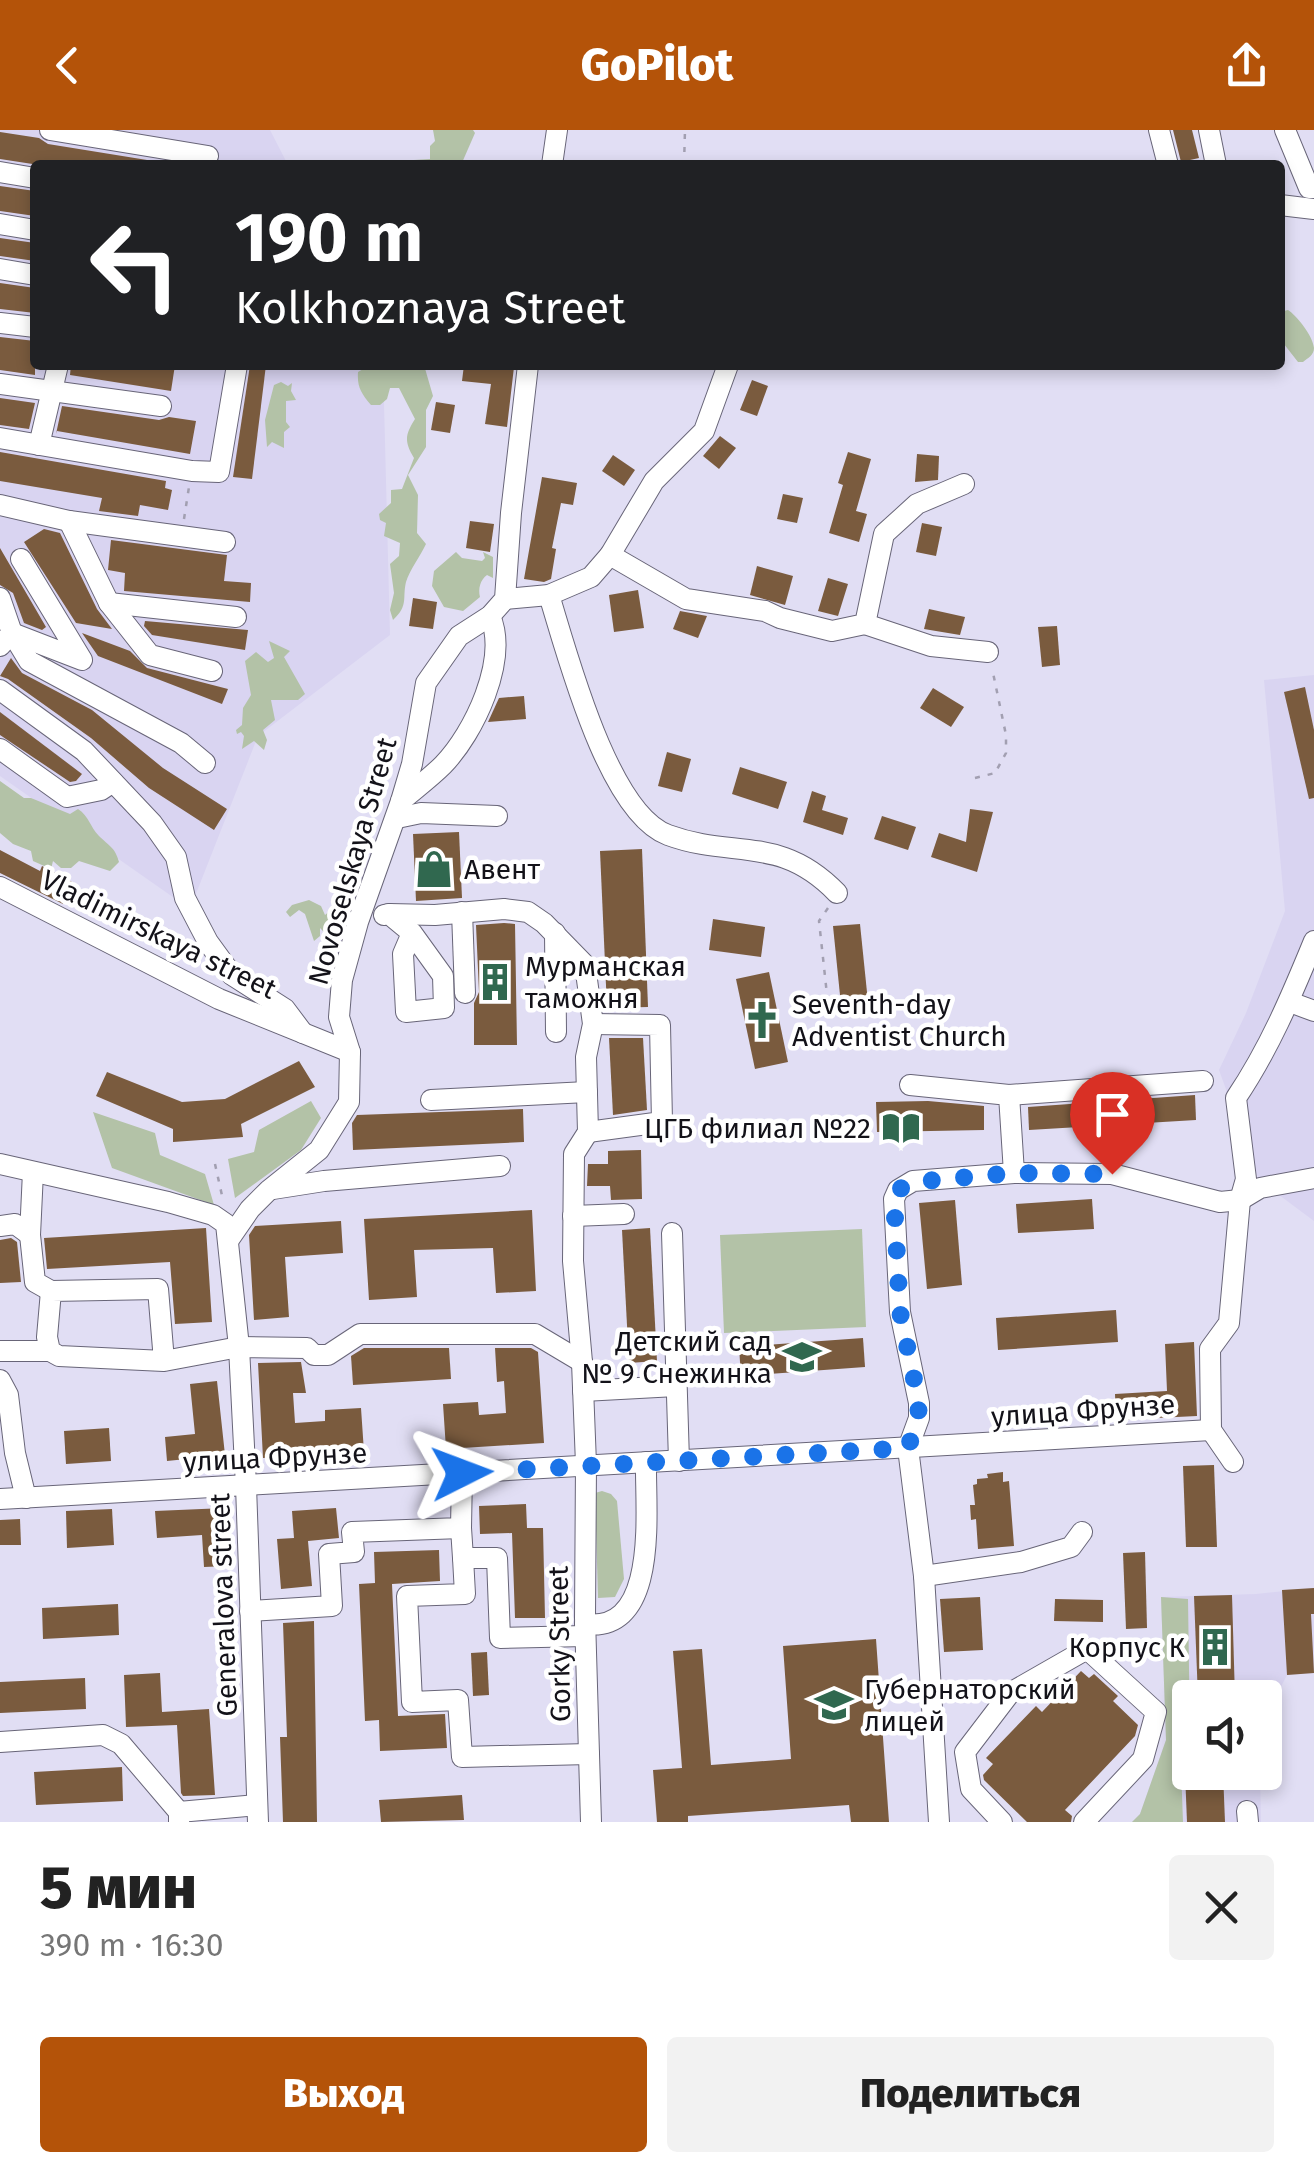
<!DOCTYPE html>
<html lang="ru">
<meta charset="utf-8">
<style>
:root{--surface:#fff;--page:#f2f2f2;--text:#222;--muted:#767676;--accent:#b45309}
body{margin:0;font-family:"Fira Sans",sans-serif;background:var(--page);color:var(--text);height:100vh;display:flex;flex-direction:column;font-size:38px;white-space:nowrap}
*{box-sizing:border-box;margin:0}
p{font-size:32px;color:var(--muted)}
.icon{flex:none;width:55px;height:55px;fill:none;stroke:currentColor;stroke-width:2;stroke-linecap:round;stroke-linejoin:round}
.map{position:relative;height:1692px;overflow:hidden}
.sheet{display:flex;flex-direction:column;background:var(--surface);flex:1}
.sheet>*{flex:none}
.hud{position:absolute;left:30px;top:30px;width:1255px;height:210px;border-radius:10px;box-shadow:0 5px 15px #0003;background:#202124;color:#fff;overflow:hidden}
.controls{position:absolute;left:1172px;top:1550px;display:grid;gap:20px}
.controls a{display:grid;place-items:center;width:110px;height:110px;border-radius:10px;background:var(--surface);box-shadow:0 5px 15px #0003;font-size:50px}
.pin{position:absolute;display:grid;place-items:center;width:85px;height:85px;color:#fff;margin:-102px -42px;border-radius:50% 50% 50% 0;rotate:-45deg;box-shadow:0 0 10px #0007}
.pin .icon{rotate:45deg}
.me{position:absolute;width:110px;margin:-55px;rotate:87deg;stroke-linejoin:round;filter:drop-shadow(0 0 8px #0008)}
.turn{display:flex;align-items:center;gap:35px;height:210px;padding:0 40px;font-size:45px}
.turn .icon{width:130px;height:130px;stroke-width:2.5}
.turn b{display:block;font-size:70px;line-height:85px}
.round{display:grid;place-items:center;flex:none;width:105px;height:105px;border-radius:10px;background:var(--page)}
.headline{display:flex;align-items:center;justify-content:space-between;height:170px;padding:0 40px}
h1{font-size:60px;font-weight:800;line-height:75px}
.primary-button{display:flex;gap:20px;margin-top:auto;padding:20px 40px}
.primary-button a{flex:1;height:115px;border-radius:10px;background:var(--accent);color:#fff;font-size:40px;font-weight:800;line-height:115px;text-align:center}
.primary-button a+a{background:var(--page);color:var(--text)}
header{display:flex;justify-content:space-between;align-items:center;height:130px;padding:0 40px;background:var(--accent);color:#fff;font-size:45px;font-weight:800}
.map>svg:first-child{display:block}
.built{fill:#d9d4f1}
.green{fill:#b3c2a7}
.building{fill:#7a5b3e}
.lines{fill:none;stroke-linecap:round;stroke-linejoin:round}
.minor-casing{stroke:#686578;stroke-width:22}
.path{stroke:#a29fb1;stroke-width:2.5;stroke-dasharray:5 8;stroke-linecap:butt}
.minor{stroke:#fff;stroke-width:20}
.route{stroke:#1a73e8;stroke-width:18;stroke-dasharray:0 32.4}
.labels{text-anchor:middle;stroke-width:9;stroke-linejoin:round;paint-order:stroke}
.street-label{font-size:28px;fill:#131219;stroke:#fff}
.poi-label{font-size:28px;fill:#131219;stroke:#fff;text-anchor:start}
</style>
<header><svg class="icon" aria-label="back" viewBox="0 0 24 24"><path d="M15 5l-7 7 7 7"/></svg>GoPilot<svg class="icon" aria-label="share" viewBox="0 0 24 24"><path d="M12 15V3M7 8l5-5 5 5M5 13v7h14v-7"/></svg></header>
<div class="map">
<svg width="1314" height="1692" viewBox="0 0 1314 1692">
<rect width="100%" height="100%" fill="#e1def4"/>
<!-- built -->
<g class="built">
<path d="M0,0h270l18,35h-253v200h348l7,270 -132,101 -68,173 -190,-133z"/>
<path d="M1314,545v546l-55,-41 -40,-110 27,-57 39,-102 -21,-231z"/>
<path d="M1314,1458v85l-27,2 -22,43v-20h-75v74l70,1 1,49h-129l8,-8 26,-74 -5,-143 95,-3z"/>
</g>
<!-- green -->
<g class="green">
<path d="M433,0h40l2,3 -14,32h-53l6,-5 16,-1v-13l5,-5z"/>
<path d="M1288,180c9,6 25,26 26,38 0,7 -6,10 -11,14h-5l-18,-23v-27z"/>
<path d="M370,235h54l9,31 -7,14v37l-18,28 10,20 -1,38 9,11c-5,11 -17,27 -20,38 -4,17 3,23 -13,38l-3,-10 4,-17 -4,-29 9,-8 1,-13 -16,-7 2,-13 -6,-3 -1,-6 12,-11v-13l11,-1 12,-31c-10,-17 -9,-23 1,-39l-16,-31h-9l-3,11 -7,6h-9c-10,-12 -14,-18 -13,-33z"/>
<path d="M281,252l7,4 4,-3 -1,8 5,9 -10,1v21l4,5 -6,5v16l-12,-6 -5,5 -2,-27 9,-35z"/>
<path d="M456,422l6,6 20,3 3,-3 -2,-6 10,5v21l-6,-3c-7,5 -9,14 -7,22l-17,14 -19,-4 -12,-21 2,-15z"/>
<path d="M269,511l21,10 -6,6 21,37 -7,6h-27l4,20 -12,10 4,10 -3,10 -10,-9 -12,8 2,-13 -3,-4 -4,2 -1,-4 6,-5 1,-17 8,-13 -6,-34 11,-9 12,10 6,-4z"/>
<path d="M0,651l24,17h7l39,16 8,-5c11,7 12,18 21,27 10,10 16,11 20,26l-9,9 -31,-10 -8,7h-10l-8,-7 -2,8 -18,-8 -2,-10 -18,-7 -13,-11z"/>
<path d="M309,770l12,6 4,9 13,-11 8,9c-8,8 -8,17 -16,25l-10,-10v8l-6,5 -9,-27 -6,-4 -9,7 -4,-5 6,-7z"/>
<path d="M311,971l10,17 -20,32 -66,48 -7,-39 26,-7 5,-22z"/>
<path d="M93,982l62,21 5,22 45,19 9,31 -102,-37z"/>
<path d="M862,1099l4,98 -142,6 -4,-98z"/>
<path d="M602,1361l9,3 6,7 7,78 -9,18 -17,1 -3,-105z"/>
<path d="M1161,1467l27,2 2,139 -10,2 3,82h-51l8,-8 26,-74z"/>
</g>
<!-- building -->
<g class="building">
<path d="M1173,0h19l7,28 -18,4z"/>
<path d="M0,2l39,6 9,6 130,21h-139l-39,-6z"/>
<path d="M0,56l35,5v25l-35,-5z"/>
<path d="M0,108l35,5v18l-35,-5z"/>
<path d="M0,153l35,5v25l-35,-4z"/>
<path d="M0,207l35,4v34l-35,-5z"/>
<path d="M71,235h104l-4,26 -101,-16z"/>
<path d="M250,235h16l-14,114 -19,-2z"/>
<path d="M464,235l50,2 -7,60 -22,-3 6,-40 -29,-3z"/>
<path d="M752,250l16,6 -11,30 -17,-6z"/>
<path d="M0,268l35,5 -6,26 -29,-4z"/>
<path d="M436,272l19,3 -5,28 -19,-3z"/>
<path d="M62,276l97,14 10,-3 27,4 -6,33 -133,-23 -1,3z"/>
<path d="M720,306l16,12 -17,21 -16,-13z"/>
<path d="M0,322l166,29 -1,7 7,2 -4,20 -28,-5 -2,11 -39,-5 3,-13 -102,-17z"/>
<path d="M848,322l23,7 -15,52 11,3 -8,28 -30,-9 14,-48 -5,-2z"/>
<path d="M917,324l22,2 -1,24 -23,2z"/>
<path d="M613,325l22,15 -11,16 -22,-15z"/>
<path d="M542,347l35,6 -4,22 -12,-2 -9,45 4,1 -5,30 -7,3 -20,-3z"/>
<path d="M783,364l20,4 -6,25 -20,-4z"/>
<path d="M470,391l24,3 -4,28 -24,-4z"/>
<path d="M922,393l20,4 -6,29 -20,-4z"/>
<path d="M44,399l16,4 37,76 15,20 -36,-6 -52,-81z"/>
<path d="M111,410l116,15 -3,26 27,2 -1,19 -126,-11 1,-18 -17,-3z"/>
<path d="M0,418l46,79 -4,3 -18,-7 -11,-30 -13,-8z"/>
<path d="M757,436l36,10 -8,29 -35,-10z"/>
<path d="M828,448l20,6 -10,32 -20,-5z"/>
<path d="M638,460l6,38 -30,4 -5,-37z"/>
<path d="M413,468l24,4 -4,27 -24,-3z"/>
<path d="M929,479l36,8 -5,18 -36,-6z"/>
<path d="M680,481l27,5 -9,22 -25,-9z"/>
<path d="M145,491l103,9 -3,20 -93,-15 -8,-9z"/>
<path d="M1057,496l3,39 -18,2 -4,-40z"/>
<path d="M82,503l48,18 17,17 81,21 -6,15 -124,-48z"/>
<path d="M11,528l11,15 70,37 71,58 64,41 -13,21 -65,-42 -58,-50 -83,-59 -8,-3z"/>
<path d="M1305,557l9,43v68l-5,1 -25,-107z"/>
<path d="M933,558l31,19 -13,20 -31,-19z"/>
<path d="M524,566l2,23 -38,3 11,-24z"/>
<path d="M0,582l82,62 -6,7 -6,1 -70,-47z"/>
<path d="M667,622l24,7 -9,33 -24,-6z"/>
<path d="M740,637l47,15 -9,27 -46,-15z"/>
<path d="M812,661l14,5 -4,14 26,8 -5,17 -40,-13z"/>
<path d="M970,679l23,3 -16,60 -46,-15 8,-24 27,9z"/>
<path d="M882,686l34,11 -8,23 -34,-11z"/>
<path d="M459,702l3,66 -46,3 -3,-67z"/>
<path d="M642,719l6,158 -41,1 -7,-157z"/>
<path d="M0,720l40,21 2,-5 32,17 -11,21 -63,-31z"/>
<path d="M713,789l52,8 -4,30 -52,-7z"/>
<path d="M504,793l11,1 2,121h-43v-42l5,-11 -3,-67z"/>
<path d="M860,794l8,78 -27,3 -8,-79z"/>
<path d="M769,842l19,90 -33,7 -19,-90z"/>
<path d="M609,908h34l4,72 -34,5z"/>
<path d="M299,931l16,26 -74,37 2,13 -70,5v-13l-77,-33 11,-24 75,30 43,-3z"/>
<path d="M1195,965l1,25 -167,10 -1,-23z"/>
<path d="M928,971l56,5v24l-107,2 -1,-30z"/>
<path d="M523,979l1,33 -171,8 -1,-27 5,-8z"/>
<path d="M641,1020l1,49 -31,1 -1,-14h-23l1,-22h20v-13z"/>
<path d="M1092,1069l2,30 -76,4 -2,-29z"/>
<path d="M955,1070l7,85 -35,4 -8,-86z"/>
<path d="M532,1080l4,81 -40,2 -3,-45 -79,2 3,47 -48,3 -5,-81z"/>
<path d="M341,1091l2,32 -58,4 4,60 -35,3 -5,-85 6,-9z"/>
<path d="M206,1098l6,94 -37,2 -5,-62 -123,7 -3,-31z"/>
<path d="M650,1098l7,133 -28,2 -7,-133z"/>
<path d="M11,1108l6,4 4,40 -21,1v-43z"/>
<path d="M1116,1180l2,32 -120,8 -2,-32z"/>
<path d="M863,1208l2,29 -124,9 -2,-29z"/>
<path d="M1194,1212l3,74 -81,4 -1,-26 52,-3 -2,-47z"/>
<path d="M364,1218h85l2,31 -98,6 -2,-29z"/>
<path d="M495,1218h36l7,4 6,91 -98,6 -3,-45 35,-2 1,13 27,-2 -2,-32 -7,1z"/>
<path d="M301,1232l5,31h-13l2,30 30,-2v-11l36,-2 3,44 -101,6 -5,-95z"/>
<path d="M217,1251l8,74 -58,6 -2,-24 30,-3 -5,-50z"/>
<path d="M109,1298l2,33 -45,3 -2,-33z"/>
<path d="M1214,1335l3,82h-31l-3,-81z"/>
<path d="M1003,1342v10l6,-1 5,65 -36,3 -2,-30 -5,1 -1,-15h5l-2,-20 4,-1v-5l11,-1 -1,-4z"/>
<path d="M526,1374l1,24h16l2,90h-30l-3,-85 -32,1 -1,-28z"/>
<path d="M225,1378l3,58 -24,1 -2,-32 -45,3 -2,-27z"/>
<path d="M336,1378l3,30 -31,3 4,45 -31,3 -4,-50 17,-1 -2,-27z"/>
<path d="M112,1379l2,36 -47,3 -1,-37z"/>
<path d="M20,1389l1,26h-21v-25z"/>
<path d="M439,1420l1,31 -48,3 6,132 47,-2 2,34 -67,3 -1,-31 -14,1 -6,-137 16,-1 -1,-31z"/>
<path d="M1145,1422l2,76 -21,1 -3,-76z"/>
<path d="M1314,1458v26h-3l3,59 -27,2 -5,-85z"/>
<path d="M1232,1465l3,103h-37l-4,-102z"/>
<path d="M980,1467l3,53 -39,2 -4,-53z"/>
<path d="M1055,1469l48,1v22l-49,-1z"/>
<path d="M118,1474l1,31 -76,4 -1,-31z"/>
<path d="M314,1491l3,201h-34l-3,-85h7l-4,-114z"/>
<path d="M876,1509l13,183h-38l-2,-17 -161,11v6h-31l-4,-52 29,-2 -9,-117 29,-2 9,116 80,-6 -8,-113z"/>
<path d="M487,1522l2,43 -16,1 -2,-43z"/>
<path d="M1081,1541l8,7 5,-4 24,22 -5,5 25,24 -3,11 -70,74 7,6 -1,6h-44l-43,-42 -1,-5 10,-11 -7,-6 50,-52 6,6z"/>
<path d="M160,1543l2,39 47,-3 6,86 -32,1 -2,-3 -4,-68 -51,2 -2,-52z"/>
<path d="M85,1548l1,31 -86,4v-31z"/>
<path d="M122,1637l1,34 -87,4 -2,-33z"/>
<path d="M1185,1642h38l2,50h-38z"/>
<path d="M462,1665l2,25 -83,2 -2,-22z"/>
</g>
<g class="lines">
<!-- minor casing -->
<g class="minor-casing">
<g id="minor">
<path d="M50,0l158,26"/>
<path d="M1159,0l9,35"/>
<path d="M1209,0l7,35"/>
<path d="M1285,0l24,58h5"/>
<path d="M552,35l5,-35"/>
<path d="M0,42l35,6"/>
<path d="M1280,75l34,4"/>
<path d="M0,94l35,6"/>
<path d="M0,139l35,6"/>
<path d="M0,193l35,4"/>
<path d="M0,254l161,22"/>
<path d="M0,308l192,33 27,1 18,-107"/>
<path d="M39,315l19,-80"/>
<path d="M0,375l69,16 156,21"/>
<path d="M69,391l40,82 41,52 62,16"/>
<path d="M610,425l76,44 79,12 15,7 52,13 33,-7 19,-90 33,-30 47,-20"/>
<path d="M549,465c18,58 59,218 119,240 65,24 112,-1 169,58"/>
<path d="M0,468l12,35 -12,13"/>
<path d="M505,469l44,-4 42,-18 19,-22 44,-74 50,-50 24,-66"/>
<path d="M109,473l127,14"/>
<path d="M865,494l66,22 57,6"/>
<path d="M12,503l17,28 152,82 24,20"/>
<path d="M12,503l70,27 -61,-101"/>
<path d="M0,560l84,61 68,72 24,34 9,41 23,44 24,33 53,34 18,24"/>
<path d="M0,619l67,48 34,-7 12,-8"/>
<path d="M401,671c14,-12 29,-23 42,-36 31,-32 66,-105 47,-149"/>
<path d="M397,688l24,-5 76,3"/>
<path d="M0,757l219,112 131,53"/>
<path d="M462,782l3,81"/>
<path d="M389,784l46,1 69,-6 24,3 16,11 41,42 8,59 -7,33 2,75 -14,22 -1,107 9,101 4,102 -1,154 6,204"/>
<path d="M384,785l5,-1 23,19 -9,21 3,58 38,-4 -1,-32 -31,-43"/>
<path d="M555,803l1,99"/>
<path d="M1290,872l24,9"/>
<path d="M910,955l99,10 5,78"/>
<path d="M1009,965l194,-14"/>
<path d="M431,970l156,-8"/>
<path d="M588,1002l74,-10 -2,-97 -67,-1"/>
<path d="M0,1034l168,38 45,13 13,9 13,123 7,139 12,336"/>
<path d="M33,1042l-3,63 5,47 16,9"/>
<path d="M273,1059l51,-8 176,-15"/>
<path d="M573,1086l51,-2"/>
<path d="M0,1096l15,-2 15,11"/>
<path d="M672,1103l7,228"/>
<path d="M230,1108l20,-29 19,-19 50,-40 30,-48 1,-50 -11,-35 3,-37 16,-58 43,-121 11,-37 14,-81 33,-47 31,-20 15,-17 6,-86 17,-148"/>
<path d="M0,1221h50"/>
<path d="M164,1231l-105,-5 -9,-5 -3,-14 4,-46 107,-2 6,72 75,-14 68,1 7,7h14l32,-21h175l47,28"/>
<path d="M0,1250l8,15 7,58 11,45"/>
<path d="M583,1261l93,-5"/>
<path d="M1233,1332l-22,-32 -1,-81 19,-26 11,-123 6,-21 -10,-81c33,-49 55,-101 78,-157"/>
<path d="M0,1369l1211,-69"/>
<path d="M461,1398l2,30h34l3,80 85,-2"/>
<path d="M463,1428l2,36 -58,2 5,106 46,-2 4,57 127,-3"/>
<path d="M924,1446l97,-14 50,-15 11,-15"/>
<path d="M250,1481l82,-5 -3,-52 25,-2 -2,-20 109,-4 1,-55"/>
<path d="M585,1494c75,10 60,-115 61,-162"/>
<path d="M0,1612l103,-7 18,9 58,68v10"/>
<path d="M1247,1681l1,11"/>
<path d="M179,1682l78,-7"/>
<path d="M939,1692l-15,-246 -16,-128 11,-30v-15l-19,-91 -6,-113 4,-9 15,-9 101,-8 98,1 108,28 20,-2 20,-12 54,-10"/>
<path d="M1002,1692l-31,-33 -6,-37 45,-59 77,-44 69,63 -13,47 -59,63"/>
</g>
</g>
<!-- path -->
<g class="path">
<path d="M684,35l1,-35"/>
<path d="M184,389l5,-32"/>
<path d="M975,648l20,-5 11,-20v-18l-14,-67"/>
<path d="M828,778l-9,13 9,83"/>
<path d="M215,1034l8,36"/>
</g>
<!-- minor -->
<use href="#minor" class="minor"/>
</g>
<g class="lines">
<!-- route -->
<path class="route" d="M462,1343l446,-25 10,-30 1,-15 -19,-91 -6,-113 4,-9 15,-8 101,-9 98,1"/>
</g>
<!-- icons -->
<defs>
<g id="shop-bare" transform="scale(3)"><path d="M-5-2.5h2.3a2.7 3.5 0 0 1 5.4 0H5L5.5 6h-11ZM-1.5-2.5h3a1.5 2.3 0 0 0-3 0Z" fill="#30684f" stroke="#fff" stroke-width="2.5" paint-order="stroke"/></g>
<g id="building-bare" transform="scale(3)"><path d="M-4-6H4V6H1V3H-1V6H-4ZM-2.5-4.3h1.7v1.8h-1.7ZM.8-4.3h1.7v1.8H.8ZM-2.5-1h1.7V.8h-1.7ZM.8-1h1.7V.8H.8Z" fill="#30684f" stroke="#fff" stroke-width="2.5" paint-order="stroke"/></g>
<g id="church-bare" transform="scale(3)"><path d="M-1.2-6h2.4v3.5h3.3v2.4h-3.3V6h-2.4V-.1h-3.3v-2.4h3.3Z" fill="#30684f" stroke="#fff" stroke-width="2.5" paint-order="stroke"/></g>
<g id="library-bare" transform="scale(3)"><path d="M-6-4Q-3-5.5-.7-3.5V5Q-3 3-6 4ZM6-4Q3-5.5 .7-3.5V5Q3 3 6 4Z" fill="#30684f" stroke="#fff" stroke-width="2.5" paint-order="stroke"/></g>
<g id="school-bare" transform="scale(3)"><path d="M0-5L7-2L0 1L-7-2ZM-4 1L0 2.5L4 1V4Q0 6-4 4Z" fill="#30684f" stroke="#fff" stroke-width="2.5" paint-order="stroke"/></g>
</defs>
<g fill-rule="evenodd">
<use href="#shop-bare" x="434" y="739"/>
<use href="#building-bare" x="495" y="852"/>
<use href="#church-bare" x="762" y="890"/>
<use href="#library-bare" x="901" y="998"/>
<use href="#school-bare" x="802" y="1227"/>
<use href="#building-bare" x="1215" y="1517"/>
<use href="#school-bare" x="834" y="1575"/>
</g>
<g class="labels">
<!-- street labels -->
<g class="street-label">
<text transform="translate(352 731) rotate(-74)" y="10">Novoselskaya Street</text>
<text transform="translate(159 804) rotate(26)" y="10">Vladimirskaya street</text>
<text transform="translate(1083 1280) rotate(-4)" y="10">улица Фрунзе</text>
<text transform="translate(275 1327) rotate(-3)" y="10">улица Фрунзе</text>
<text transform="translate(223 1475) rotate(-92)" y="10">Generalova street</text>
<text transform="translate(559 1514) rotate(-91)" y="10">Gorky Street</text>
</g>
<!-- poi labels -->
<g class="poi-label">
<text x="464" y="749">Авент</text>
<text x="525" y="846">Мурманская<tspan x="525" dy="32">таможня</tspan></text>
<text x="792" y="884">Seventh-day<tspan x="792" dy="32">Adventist Church</tspan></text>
<text x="871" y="1008" text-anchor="end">ЦГБ филиал №22</text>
<text x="772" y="1221" text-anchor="end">Детский сад<tspan x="772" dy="32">№ 9 Снежинка</tspan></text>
<text x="1185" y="1527" text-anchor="end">Корпус К</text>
<text x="864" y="1569">Губернаторский<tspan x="864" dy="32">лицей</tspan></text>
</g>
</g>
</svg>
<div class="controls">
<a><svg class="icon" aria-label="sound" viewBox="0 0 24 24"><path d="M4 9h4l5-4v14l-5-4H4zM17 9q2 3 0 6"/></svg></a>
</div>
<div class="pin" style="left:1112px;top:1044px;background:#d93025"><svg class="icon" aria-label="arrive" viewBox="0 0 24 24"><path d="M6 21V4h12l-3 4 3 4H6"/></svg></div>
<svg class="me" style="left:462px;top:1343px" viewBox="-20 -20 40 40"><path d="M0-17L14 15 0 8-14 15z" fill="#1a73e8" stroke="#fff" stroke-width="4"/></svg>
<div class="hud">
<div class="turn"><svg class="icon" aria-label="left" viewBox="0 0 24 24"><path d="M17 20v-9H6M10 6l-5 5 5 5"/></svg><div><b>190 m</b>Kolkhoznaya Street</div></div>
</div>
</div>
<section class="sheet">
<div class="headline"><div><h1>5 мин</h1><p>390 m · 16:30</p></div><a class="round"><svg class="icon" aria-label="close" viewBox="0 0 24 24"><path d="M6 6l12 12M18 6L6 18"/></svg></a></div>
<div class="primary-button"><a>Выход</a><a>Поделиться</a></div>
</section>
